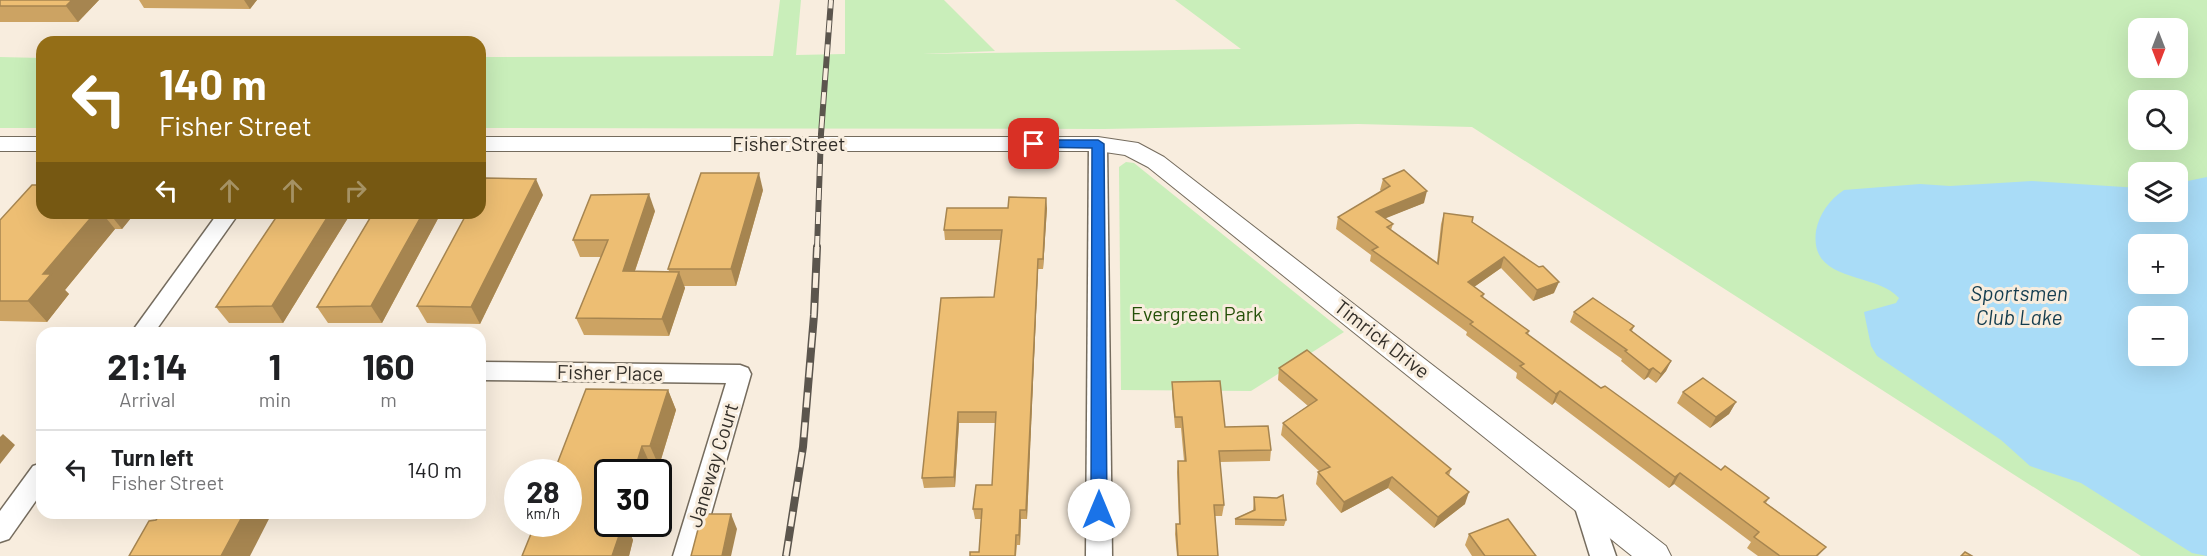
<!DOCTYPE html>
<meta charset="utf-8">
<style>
:root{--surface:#fff;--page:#f2f2f2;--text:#202124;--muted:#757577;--line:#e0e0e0}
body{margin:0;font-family:Barlow,sans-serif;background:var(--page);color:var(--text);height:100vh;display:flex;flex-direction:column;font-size:22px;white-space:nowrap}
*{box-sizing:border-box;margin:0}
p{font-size:20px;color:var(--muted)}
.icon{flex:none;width:33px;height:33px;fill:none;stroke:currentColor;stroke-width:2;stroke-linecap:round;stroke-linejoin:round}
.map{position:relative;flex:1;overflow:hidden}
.sheet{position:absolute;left:36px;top:327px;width:450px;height:192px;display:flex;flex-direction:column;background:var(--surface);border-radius:18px;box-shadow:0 6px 24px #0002}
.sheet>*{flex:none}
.hud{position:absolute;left:36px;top:36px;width:450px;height:183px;border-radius:18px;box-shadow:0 6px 24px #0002;background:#946e17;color:#fff;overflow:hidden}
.needle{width:39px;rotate:180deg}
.fabs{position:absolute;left:2128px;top:18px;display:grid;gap:12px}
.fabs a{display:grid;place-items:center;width:60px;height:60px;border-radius:12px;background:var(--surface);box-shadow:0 6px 24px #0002;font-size:30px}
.speed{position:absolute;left:504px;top:459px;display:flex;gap:12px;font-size:30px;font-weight:700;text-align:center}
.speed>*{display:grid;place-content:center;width:78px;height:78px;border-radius:50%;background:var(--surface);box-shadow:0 6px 24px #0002;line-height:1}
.speed small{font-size:15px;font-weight:400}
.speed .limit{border:3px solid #111;border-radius:9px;background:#fff;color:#111}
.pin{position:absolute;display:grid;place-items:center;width:51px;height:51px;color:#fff;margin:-26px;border-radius:12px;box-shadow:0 3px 9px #0006}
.me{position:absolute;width:66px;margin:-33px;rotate:0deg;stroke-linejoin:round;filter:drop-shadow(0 0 4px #0008)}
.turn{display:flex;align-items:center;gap:21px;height:126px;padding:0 24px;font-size:27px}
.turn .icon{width:78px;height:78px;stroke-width:2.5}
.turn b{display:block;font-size:42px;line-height:51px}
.lanes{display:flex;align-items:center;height:57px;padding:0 24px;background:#0003;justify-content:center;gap:30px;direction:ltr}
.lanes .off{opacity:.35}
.eta{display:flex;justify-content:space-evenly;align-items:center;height:102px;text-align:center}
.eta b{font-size:36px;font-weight:700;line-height:42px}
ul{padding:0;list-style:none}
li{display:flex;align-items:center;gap:18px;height:78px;padding:0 24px;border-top:2px solid var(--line)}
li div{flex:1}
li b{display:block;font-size:22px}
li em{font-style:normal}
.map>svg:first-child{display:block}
.green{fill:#c9eeba;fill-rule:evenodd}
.water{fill:#a9dcf7;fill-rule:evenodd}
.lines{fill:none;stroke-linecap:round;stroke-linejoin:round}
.minor-casing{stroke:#756c5e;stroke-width:3}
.tertiary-casing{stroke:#756c5e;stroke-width:2}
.minor{fill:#fff;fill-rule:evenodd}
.tertiary{fill:#fff;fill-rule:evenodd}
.rail-far1-casing{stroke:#5b554d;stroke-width:6}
.rail-casing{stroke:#5b554d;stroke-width:8}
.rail-far1{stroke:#f8edde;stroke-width:4;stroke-dasharray:12;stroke-linecap:butt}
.rail{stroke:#f8edde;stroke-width:5;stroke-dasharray:15;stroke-linecap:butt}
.wall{fill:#cca363}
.shaded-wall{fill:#a68550}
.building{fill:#edbe73;stroke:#a68550;stroke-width:1.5}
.route{fill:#1a73e8;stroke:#114b97;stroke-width:1.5}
.labels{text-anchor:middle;stroke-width:6;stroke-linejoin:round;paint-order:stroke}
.street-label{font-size:20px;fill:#322e28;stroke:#f8edde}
.park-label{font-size:20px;fill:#245008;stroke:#f8edde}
.water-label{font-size:21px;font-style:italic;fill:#143d4f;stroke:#f8edde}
</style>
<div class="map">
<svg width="2207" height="556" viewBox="0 0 2207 556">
<rect width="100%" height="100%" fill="#f8edde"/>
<!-- green -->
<g class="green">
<path d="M780,0h21l-5,55 49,-1v-54h99l51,51 -72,3 318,-5 -66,-49h1032v556h-66l-669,-429 -114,-3 -254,5 -624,-1v-71l293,-1zM2139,28h39v40h-39zM2139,100h39v40h-39zM2139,172h39v40h-39zM2139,244h39v40h-39zM2139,316h39v40h-39z"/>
<path d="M0,57l42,1v70h-42z"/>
<path d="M1126,162l8,1 210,169 -93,59 -130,-1 -2,-223z"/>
</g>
<!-- water -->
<path class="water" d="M2207,177v379l-15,-3 -111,-70 -51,-17 -29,-26 -124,-84 -6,-10 -7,-34 32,-9 3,-5c-24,-27 -90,-14 -83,-67 3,-17 14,-32 28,-41l76,-6 30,2 82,-5 107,7v24h39v-29zM2139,244h39v40h-39zM2139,316h39v40h-39z"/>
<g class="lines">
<!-- minor casing -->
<g class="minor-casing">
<g id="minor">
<path d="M1098,138l7,2 2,4 5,412h-26l3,-412 2,-4z"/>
<path d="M218,213h21l-85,120h-23z"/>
<path d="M480,362l260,3 8,3 3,6 -52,182h-26l53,-173 -246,-3z"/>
<path d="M42,463v29l-33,47 -9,3v-31l33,-45z"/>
<path d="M1584,488l9,3 3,7 20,58h-26l-18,-58 3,-7z"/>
</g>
</g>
<!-- tertiary casing -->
<g class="tertiary-casing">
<g id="tertiary">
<rect x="0" y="137" width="42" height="14"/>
<path d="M480,137h618l40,6 26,14 502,389 5,10h-39l-484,-389 -23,-12 -27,-4h-618z"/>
</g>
</g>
<!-- minor -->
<use href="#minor" class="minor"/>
<!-- tertiary -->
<use href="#tertiary" class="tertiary"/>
<!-- rail-far1 casing -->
<g class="rail-far1-casing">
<path id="rail-far1" d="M817,248l4,-114 10,-134"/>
</g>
<!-- rail casing -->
<g class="rail-casing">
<path id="rail" d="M786,556l17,-109 11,-132 3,-68"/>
</g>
<!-- rail-far1 -->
<use href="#rail-far1" class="rail-far1"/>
<!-- rail -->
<use href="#rail" class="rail"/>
</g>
<!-- wall -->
<g class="wall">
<path d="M0,0h99l-21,22h-78z"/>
<path d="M139,0h118l-7,9 -106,-1z"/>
<path d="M1383,179l41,24 -39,15 8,6 -2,6 46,32 4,-38 3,-11 28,9 82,71 -21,8 -32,-33 -27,19 10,7 -1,4 46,33 -1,4 73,53 120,82 48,28 -3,5 60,44 -8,9h-60l-11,-8 4,-6 -77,-58 -5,4 -114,-86 -3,3 -36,-27 1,-5 -51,-38 1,-3 -97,-71 1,-6 -35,-26 2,-12 43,-26 -1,-1z"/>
<path d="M763,190l-27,96h-52l1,2 -16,48 -85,-1 -8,-17 26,-61h-22l-7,-17 82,-29 -20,60h34l-1,-2z"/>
<path d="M543,195l-63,129 -53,-1 -10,-17z"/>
<path d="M1047,208l-4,61h-5l-11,250h-6l-1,26h-3l-1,11h-46l9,-4 2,-33h-6l-2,-10 19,-24 4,-62h-37l-4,64 -31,1 -2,-10 72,-181 7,-57h-56l-1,-10z"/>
<path d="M42,213h93l-13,16h-7l-50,61 4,4 -22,28 -47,-1v-101z"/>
<path d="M279,213h72l-68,110h-54l-13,-16z"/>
<path d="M373,213h68l-59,110h-54l-11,-16z"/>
<path d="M1574,312l60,14 -2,5 39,30 -5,10 -10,12 -8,-6 -4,3 -23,-19 1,-2 -52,-37z"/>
<path d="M1279,368l172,101 -2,7 16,28 -31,24 -46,-40 -47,25 -25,-29 2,-12h2l-39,-37 2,-12 25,-17 -30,-26z"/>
<path d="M1172,382l53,45 46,23 -1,11 -50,1 4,43 -2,11h-7l3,40h-41l-2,-22 1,-10h3l-2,-52 1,-11h6l-3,-33h-6l-3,-35z"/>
<path d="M668,390l8,20 -17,56h-8l-2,6h-41v52h19l-1,1 7,15 -4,16h-107z"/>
<path d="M1683,392l53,10 -7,12 -19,14 -33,-25z"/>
<path d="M1254,497l32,23 -2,6 -49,-1v-6l18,-9z"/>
<path d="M1469,534l67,22h-64l-7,-11z"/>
</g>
<!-- shaded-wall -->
<g class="shaded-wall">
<path d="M72,0h27l-21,22 -12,-16z"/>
<path d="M244,0h13l-7,9z"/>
<path d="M759,173l4,17 -27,96 -5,-17z"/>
<path d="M536,179l7,16 -63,129 -9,-17z"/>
<path d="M1427,191l-3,12 -50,20 2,-11z"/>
<path d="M649,194l6,17 -26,77 -6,-17z"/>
<path d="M1046,198l1,10 -4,61v-10z"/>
<path d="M95,213h7l13,16 -50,61 4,4 -22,28 -19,-21 15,-27z"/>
<path d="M109,213h26l-13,16z"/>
<path d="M330,213h21l-68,110 -11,-17z"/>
<path d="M423,213h18l-59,110 -11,-17z"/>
<path d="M1504,257l-3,11 -37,26 4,-12z"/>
<path d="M1038,259v10l-11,250 -1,-9z"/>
<path d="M679,272l6,16 -16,48 -7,-17z"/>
<path d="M1559,282l-5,11 -21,8 4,-11z"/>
<path d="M1671,361l-5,10 -10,12 5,-9z"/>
<path d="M1653,368l-5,9 -4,3 5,-10z"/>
<path d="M668,390l8,20 -17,56 -9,-20z"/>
<path d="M1560,391l-5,11 -3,3 4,-11z"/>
<path d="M1736,402l-7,12 -19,14 6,-11z"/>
<path d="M958,412l1,11 -4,64 -1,-10z"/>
<path d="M3,434l12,11 -15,19v-27z"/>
<path d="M642,446l9,20 -2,6h-15z"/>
<path d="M1680,473l-6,11 -5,4 6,-11z"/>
<path d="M1392,477l-4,11 -47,25 3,-11z"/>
<path d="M1469,492l-4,12 -31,24 4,-11z"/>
<path d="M1020,510l1,9 -1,26 -1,-10z"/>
<path d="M244,513h28l-22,43h-29z"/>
<path d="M731,514l6,15 -6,27h-9z"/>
<path d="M613,524h14l-1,1 7,15 -4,16h-17z"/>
</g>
<!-- building -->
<g class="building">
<path d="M0,0h72l-6,6h-66z"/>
<path d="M1404,170l23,21 -51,21 17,12 -6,3 51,37 6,-51 29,4 -1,5 67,45 4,-1 16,16 -22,8 -33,-33 -36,25 16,12 -3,2 48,35 -3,2 75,55 4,-2 116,84 4,-4 44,32 -5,4 62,45 -10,9h-36l-26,-19 5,-5 -79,-59 -5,4 -115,-86 -4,3 -36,-28 4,-2 -54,-40 3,-2 -101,-72 6,-3 -40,-30 52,-31 -7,-7z"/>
<path d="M701,173h58l-28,96h-63z"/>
<path d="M486,178l50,1 -65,128 -54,-1 50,-93h13v-23z"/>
<path d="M32,185h10v28h53l-52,61h8l-23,27h-28v-81z"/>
<path d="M649,194l-26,77 56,1 -17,47 -86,-1 32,-78h-35l18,-45z"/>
<path d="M1009,197l37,1 -3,61h-5l-12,251h-6l-1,25h-3l-1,21h-45v-4h9l3,-43h-9l3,-24h16l4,-73h-38l-4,65 -32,1 19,-180 53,-1 8,-67h-58l3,-22h61z"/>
<path d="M279,213h51l-58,93 -56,1z"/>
<path d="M373,213h50l-52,93 -54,1z"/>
<path d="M1593,298l41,28 -4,4 41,31 -10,13 -8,-6 -4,2 -24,-19 2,-1 -53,-38z"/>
<path d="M1307,350l144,119 -5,4 23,19 -31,25 -46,-40 -48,25 -26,-30 12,-5 -47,-44 34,-23 -38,-32z"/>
<path d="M1703,378l33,24 -20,15 -33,-25z"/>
<path d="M1220,381l5,46 43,-1 3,24 -52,1 5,54h-10l4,51h-40l-2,-32h4l-2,-63h8l-4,-44h-7l-3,-35z"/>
<path d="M586,389l82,1 -18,56h-8l-8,26h-26v52h15l-11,32h-90l13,-32h33v-52h-14z"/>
<path d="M1283,495l3,25 -51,-1 20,-9 -1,-13 23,1z"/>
<path d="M161,513h83l-23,43h-92l20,-35 7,-1z"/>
<path d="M702,514h29l-9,42h-31z"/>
<path d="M1508,519l28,37h-51l-16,-22z"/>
<path d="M1965,552l7,4h-11z"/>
</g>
<!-- route -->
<path class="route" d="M1034,140h64l6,4 3,366 -3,5 -5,2 -6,-2 -2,-5 1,-362 -62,-1v-6z"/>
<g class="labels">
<!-- street labels -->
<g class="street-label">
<text x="789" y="151">Fisher Street</text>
<text transform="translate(1382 339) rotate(38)" y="7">Timrick Drive</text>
<text transform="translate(610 373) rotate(1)" y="7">Fisher Place</text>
<text transform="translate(713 465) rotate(-73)" y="7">Janeway Court</text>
</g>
<!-- park labels -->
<g class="park-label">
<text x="1197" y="321">Evergreen Park</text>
</g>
<!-- water labels -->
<g class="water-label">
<text x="2019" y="301">Sportsmen<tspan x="2019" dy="24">Club Lake</tspan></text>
</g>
</g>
</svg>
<div class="fabs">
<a><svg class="needle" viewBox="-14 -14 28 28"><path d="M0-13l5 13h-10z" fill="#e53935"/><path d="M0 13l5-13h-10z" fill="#757577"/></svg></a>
<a><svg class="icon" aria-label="search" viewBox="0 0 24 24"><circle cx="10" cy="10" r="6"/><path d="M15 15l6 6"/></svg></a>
<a><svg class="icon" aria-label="layers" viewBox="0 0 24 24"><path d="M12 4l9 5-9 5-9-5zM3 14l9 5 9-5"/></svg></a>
<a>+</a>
<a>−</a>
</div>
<div class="speed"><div>28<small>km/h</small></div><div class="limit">30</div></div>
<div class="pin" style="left:1034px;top:144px;background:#d93025"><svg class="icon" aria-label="arrive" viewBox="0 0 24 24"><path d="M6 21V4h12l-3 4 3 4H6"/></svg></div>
<svg class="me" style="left:1099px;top:510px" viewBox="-20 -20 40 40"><circle r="19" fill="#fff"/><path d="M0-13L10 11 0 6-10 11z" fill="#1a73e8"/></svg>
<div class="hud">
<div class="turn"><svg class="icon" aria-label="left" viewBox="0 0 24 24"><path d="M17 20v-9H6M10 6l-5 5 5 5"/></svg><div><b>140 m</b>Fisher Street</div></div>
<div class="lanes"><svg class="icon" aria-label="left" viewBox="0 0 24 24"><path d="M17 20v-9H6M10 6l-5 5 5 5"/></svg><svg class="icon off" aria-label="ahead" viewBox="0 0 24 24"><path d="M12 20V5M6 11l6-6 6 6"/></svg><svg class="icon off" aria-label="ahead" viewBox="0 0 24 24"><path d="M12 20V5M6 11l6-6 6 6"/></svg><svg class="icon off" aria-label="right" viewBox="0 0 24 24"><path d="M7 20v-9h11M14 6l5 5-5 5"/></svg></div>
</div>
<section class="sheet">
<div class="eta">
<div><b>21:14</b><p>Arrival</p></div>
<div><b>1</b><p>min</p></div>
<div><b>160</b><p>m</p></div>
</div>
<ul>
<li><svg class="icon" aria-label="left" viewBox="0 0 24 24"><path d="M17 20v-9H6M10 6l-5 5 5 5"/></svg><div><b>Turn left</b><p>Fisher Street</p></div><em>140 m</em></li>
</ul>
</section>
</div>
